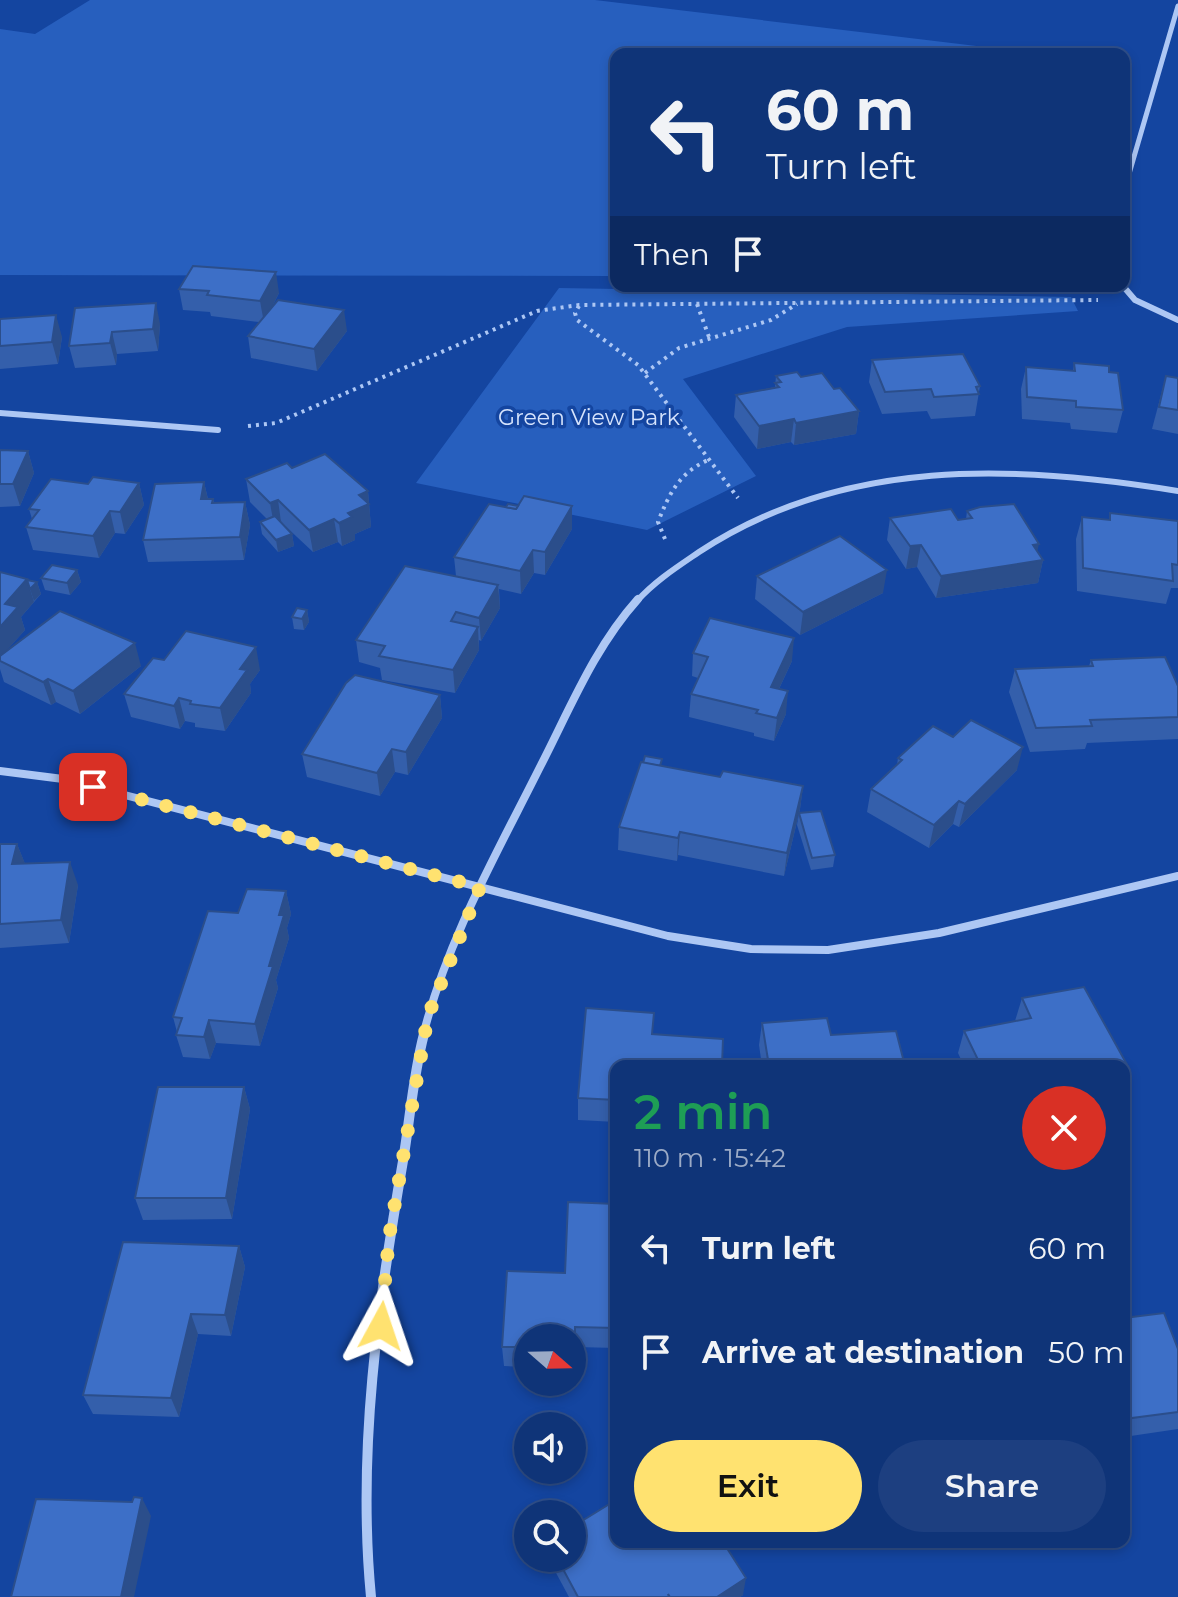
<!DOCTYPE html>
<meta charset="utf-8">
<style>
:root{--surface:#0f3478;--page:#1d3f80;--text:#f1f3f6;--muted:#9baac6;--line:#2f4f8a;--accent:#ffe270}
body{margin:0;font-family:Montserrat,sans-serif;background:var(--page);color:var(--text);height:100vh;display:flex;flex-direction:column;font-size:30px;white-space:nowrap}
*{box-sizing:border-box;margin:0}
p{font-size:26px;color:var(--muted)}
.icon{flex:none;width:44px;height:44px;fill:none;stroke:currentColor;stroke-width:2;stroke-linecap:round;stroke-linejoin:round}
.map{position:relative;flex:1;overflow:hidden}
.sheet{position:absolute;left:610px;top:1060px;width:520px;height:488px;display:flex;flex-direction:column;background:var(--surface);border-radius:16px;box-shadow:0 4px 12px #0003,0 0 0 2px var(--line)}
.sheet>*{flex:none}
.hud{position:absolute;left:610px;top:48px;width:520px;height:244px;border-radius:16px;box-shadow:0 4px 12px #0003,0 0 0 2px var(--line);background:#0f3478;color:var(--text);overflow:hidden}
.needle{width:52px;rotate:110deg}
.fabs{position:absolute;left:514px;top:1324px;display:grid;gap:16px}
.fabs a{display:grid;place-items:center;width:72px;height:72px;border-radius:50%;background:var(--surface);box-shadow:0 4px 12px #0003,0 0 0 2px var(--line);font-size:40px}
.pin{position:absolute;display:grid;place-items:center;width:68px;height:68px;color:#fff;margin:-34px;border-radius:16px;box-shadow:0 4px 12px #0006}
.me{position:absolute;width:88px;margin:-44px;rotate:5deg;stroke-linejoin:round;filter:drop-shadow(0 0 6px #0008)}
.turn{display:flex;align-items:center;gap:28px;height:168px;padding:0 24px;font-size:36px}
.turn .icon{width:104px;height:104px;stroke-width:2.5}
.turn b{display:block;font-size:56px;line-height:68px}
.then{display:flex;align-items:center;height:76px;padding:0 24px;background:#0003;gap:16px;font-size:30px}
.round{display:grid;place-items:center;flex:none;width:84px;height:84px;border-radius:42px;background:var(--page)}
.overview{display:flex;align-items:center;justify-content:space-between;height:136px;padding:0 24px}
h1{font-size:48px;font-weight:600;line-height:60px;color:#1e9e55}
.button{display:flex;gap:16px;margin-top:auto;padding:16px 24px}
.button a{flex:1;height:92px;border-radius:48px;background:var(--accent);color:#111;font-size:32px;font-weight:600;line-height:92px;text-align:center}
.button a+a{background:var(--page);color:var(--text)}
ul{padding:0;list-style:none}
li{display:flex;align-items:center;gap:24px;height:104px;padding:0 24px}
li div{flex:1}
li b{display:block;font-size:30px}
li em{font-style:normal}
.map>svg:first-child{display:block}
.green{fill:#275fbe}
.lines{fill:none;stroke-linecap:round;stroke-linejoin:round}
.path{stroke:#adc7f4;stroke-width:4;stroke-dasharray:3 5;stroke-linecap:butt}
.minor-far3{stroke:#adc7f4;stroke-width:5}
.minor-far2{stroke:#adc7f4;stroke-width:6}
.minor-far1{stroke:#adc7f4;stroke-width:8}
.minor{stroke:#adc7f4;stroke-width:10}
.wall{fill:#345fab}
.shaded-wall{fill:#2b4e8b}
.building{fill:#3d6fc7;stroke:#2b4e8b;stroke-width:2}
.route{stroke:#ffe270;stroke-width:14;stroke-dasharray:0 25.2}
.labels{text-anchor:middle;stroke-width:7;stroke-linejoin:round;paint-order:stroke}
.far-park-label{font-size:22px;fill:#d6e4fd;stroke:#1445a0}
</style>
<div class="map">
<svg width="1178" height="1597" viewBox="0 0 1178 1597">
<rect width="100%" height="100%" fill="#1445a0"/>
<!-- green -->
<g class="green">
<path d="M90,0h505l448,54h-427v222l-616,-1v-246l35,5z"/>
<path d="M559,288l512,9 7,14 -231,16 -164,52 73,97 -109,54 -231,-47z"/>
</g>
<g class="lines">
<!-- path -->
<g class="path">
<path d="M697,304l12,33"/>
<path d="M579,306l-4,7 2,7 61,45 100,133"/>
<path d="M645,373l34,-25 92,-28 26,-16"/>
<path d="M248,426l28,-3 261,-112 42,-6 519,-5"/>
<path d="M665,539l-7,-17c11,-28 21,-49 50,-62"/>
</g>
<!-- minor-far3 -->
<path class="minor-far3" d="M1124,191l54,-185"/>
<!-- minor-far2 -->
<g class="minor-far2">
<path d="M1123,286l12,14 43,20"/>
<path d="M0,413l218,17"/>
<path d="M637,601c18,-20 40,-34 62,-49 144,-95 316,-88 479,-61"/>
</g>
<!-- minor-far1 -->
<g class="minor-far1">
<path d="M0,771l63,8 605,157 83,13 77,1 111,-17 239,-57"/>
<path d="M423,1036c23,-94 74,-183 117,-269 30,-58 54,-119 98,-168"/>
</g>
<!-- minor -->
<path class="minor" d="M371,1597c-14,-146 7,-293 32,-436 7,-42 10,-85 21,-127"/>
</g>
<!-- wall -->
<g class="wall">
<path d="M179,289l100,4 -7,14 75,24 -30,40 -66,-13 -3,-22 11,-14 -48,-6 -1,-4 -27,-2z"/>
<path d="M75,308l85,16 -2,27 -41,3 -1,11 -41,3 -6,-22z"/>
<path d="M0,319l62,18 -4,27 -58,5z"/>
<path d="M872,360l108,26 -5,30 -44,3 -4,-8 -45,3 -13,-32z"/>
<path d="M1074,363l35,9 14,38 -6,23 -46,-4 -1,-6 -48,-4 -1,-30 5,-22 47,4z"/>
<path d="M776,376l25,1 33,12 25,22 -3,23 -62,11 -3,-3 -34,7 -23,-32 2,-22 39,-8z"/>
<path d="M1166,376l12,2v56l-26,-5z"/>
<path d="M0,450l28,1 6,22 -14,33 -20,1z"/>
<path d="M292,468l76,23 3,36 -16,7v6l-13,6 -4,-4 -25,10 -32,-30 11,12 2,12 -16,6 -16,-18 -2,-12 7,-3 -17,-17 -4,-23z"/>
<path d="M204,482l4,17h5l1,4 31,-1 5,23 -6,35 -96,2 -5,-22z"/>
<path d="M139,483l5,22 -19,29 -10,-1 -16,25 -66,-8 -7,-23 6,-8 -3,-10 59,-25z"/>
<path d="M967,511l71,41 5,8 -5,23 -102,15 -19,-31 -11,2 -19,-29 3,-22 68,2 8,-1z"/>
<path d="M1110,513l68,8v67h-7l-5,16 -89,-13 -1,-52 6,-22 27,3z"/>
<path d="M572,529l-27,46 -11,-2 -13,21 -22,-5 1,19 -19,33 -2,-1v10l-24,43 -73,-13 -2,-12 -21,-6 -3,-22 100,-64 -2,-19z"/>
<path d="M77,570l4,12 -11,13 -25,-5 -4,-12z"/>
<path d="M0,572l37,10 4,12 -20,23 4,13 -20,22 136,14 -61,48 -24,-12 -5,3 -47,-23 -4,-13z"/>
<path d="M757,576l126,17 -83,42 -45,-36z"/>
<path d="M307,610l2,12 -5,8 -10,-1 -2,-12z"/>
<path d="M693,653l99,8 -13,28 7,25 -12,27 -20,-5v-3l-65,-16 2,-23 7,-16 -6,-2z"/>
<path d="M164,660l96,10 -10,14 1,9 -26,38 -30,-4v-4l-10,-2 -5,8 -49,-12 -7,-23z"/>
<path d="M1091,660l87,26v53l-91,4 -2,6 -55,3 -21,-60 6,-23 74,-3z"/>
<path d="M440,695l2,23 -34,57 -13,-3 -15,24 -73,-19 -5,-23z"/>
<path d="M898,758l119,12 -58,57 -6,-3 -24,24 -62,-36 4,-23 26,-24z"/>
<path d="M662,766l58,11 83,9 -3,23 -16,67 -106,-21 -1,6 -59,-11 1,-23z"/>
<path d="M799,813l36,42 -2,12 -22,3 -14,-45z"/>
<path d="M0,844h17l8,20 53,21 -9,58 -69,5z"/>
<path d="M286,891l5,23 -4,14 2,10 -13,42 2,8 -18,58 -44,-3 -6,16 -27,-2 -7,-22 1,-3 -4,-15 65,-104z"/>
<path d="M1084,987l46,83 -6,14v-18h-160l-6,-13 6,-22 51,-10 7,-23z"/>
<path d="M762,1023l69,12 74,31h-143l-3,-21z"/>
<path d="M653,1034l-37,32v56l-38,-2v-22z"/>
<path d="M244,1087l6,22 -18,110 -89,1 -8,-22z"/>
<path d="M616,1204v144l-40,-1 -1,21h-3v-30h-44v29l-24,-1 -2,-19 63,-74z"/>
<path d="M239,1246l6,21 -14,69 -33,-2 -19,83 -86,-3 -10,-19z"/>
<path d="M1124,1318l54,31v80l-54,8z"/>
<path d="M548,1558h24l171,37 -3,2h-171z"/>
</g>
<!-- shaded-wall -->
<g class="shaded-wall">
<path d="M276,272l3,21 -15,30 -4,-22z"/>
<path d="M156,303l4,21 -2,27 -5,-22z"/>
<path d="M344,310l3,21 -30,40 -3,-22z"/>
<path d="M56,315l6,22 -4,27 -6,-22z"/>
<path d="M112,332l5,22 -1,11 -6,-22z"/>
<path d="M859,411l-3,23 -62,11 2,-22z"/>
<path d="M794,419l-3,23 -34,7 2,-23z"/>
<path d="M28,451l6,22 -14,33 -7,-22z"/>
<path d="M204,482l5,22 -8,-5z"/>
<path d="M139,483l5,22 -19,29 -5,-22z"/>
<path d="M368,491l3,36 -16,7v6l-13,6 -3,-23 20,-28z"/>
<path d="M278,500l3,22 -7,3 -4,-22z"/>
<path d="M245,502l5,23 -6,35 -4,-23z"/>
<path d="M572,506v23l-27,46v-23z"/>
<path d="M110,511l5,22 -16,25 -6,-22z"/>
<path d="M334,519l4,23 -25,10 -4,-22z"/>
<path d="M292,534l2,12 -16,6 -2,-12z"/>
<path d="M1039,544l-4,17 8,-1 -5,23 -102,15 5,-22z"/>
<path d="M921,545l-4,22 -11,2 4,-23z"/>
<path d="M533,550l1,23 -13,21 -1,-23z"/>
<path d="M77,570l4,12 -11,13 -3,-12z"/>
<path d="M887,570l-4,23 -83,42 3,-23z"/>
<path d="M27,579l7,23 -13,15 4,13 -25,28v-32l5,-22z"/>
<path d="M37,582l4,12 -7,7 -4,-12z"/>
<path d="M498,585l2,23 -19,33 -2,-23z"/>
<path d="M307,610l2,12 -5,8 -2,-11z"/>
<path d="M478,627l1,23 -24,43 -2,-23z"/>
<path d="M794,638l-2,23 -23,49 2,-23z"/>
<path d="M135,643l6,23 -61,48 -7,-23z"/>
<path d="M256,647l4,23 -10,14 1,9 -26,38 -5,-23 20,-39z"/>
<path d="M48,679l8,23 -5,3 -8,-23z"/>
<path d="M788,691l-2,23 -12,27 3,-23z"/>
<path d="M440,695l2,23 -34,57 -2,-23z"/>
<path d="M179,698l6,23 -5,8 -6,-23z"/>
<path d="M1023,747l-6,23 -58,57 6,-23z"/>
<path d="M392,749l3,23 -15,24 -3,-23z"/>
<path d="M803,786l-3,23 -16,67 3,-23z"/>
<path d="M959,801l-6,23 -24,24 5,-23z"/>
<path d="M680,832l-2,23 -1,6 1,-23z"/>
<path d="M17,844l9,22 -14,-2z"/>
<path d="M70,862l8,23 -9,58 -8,-23z"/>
<path d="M286,891l5,23 -4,14 2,10 -13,42 2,8 -18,58 -5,-22 24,-109z"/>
<path d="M209,1020l7,23 -6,16 -6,-22z"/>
<path d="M1130,1070l-6,14v-13z"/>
<path d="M244,1087l6,22 -18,110 -6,-21z"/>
<path d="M239,1246l6,21 -14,69 -6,-21z"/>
<path d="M191,1314l7,20 -19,83 -8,-19z"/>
<path d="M142,1498l9,18 -17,81h-13z"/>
<path d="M746,1578l-3,17 -3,2h-23z"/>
</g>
<!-- building -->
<g class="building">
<path d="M193,266l83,6 -16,29 -53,-6 2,-4 -30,-2z"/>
<path d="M278,300l66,10 -30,39 -66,-13z"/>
<path d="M156,303l-3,26 -41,3 -2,11 -41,3 6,-38z"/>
<path d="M56,315l-4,27 -52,4v-27z"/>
<path d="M963,354l17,32 -4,1 3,7 -45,3 -3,-8 -46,3 -13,-32z"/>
<path d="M1074,363l35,3v6l9,1 5,37 -47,-3v-6l-49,-4 -1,-30 49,4z"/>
<path d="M797,372l4,5 21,-4 12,16 6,-1 19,23 -63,12 -2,-4 -35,7 -23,-31 43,-8 -4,-4 6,-1 -5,-6z"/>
<path d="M1166,376l12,2v32l-19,-3z"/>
<path d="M0,450l28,1 -15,33h-13z"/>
<path d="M325,454l43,37 -9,4 10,9 -21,9 4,4 -13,6 -5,-4 -25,11 -31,-30 -8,3 -24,-24 41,-16 5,5z"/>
<path d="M93,477l46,6 -19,29 -10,-1 -17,25 -67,-9 13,-17 -10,-1 22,-30 37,5z"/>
<path d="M204,482l-3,17h12l-1,4 33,-1 -5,35 -97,3 12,-56z"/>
<path d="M524,496l48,10 -27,46 -12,-2 -13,21 -66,-14 35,-53 27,5z"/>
<path d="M508,504l10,2 -2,3 -10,-2z"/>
<path d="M1014,504l25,40 -6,1 10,15 -102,16 -20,-31 -11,1 -20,-28 61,-9 7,11 14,-2 -5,-7 13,-4z"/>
<path d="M1110,513l68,8v44l-6,-1 1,17 -90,-13 -1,-51 28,3z"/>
<path d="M275,516l17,18 -16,6 -16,-18z"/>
<path d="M840,536l47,34 -84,42 -46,-36z"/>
<path d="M52,565l25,5 -10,13 -26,-5z"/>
<path d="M405,566l93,19 -19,33 -23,-6 -5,9 27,6 -25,43 -74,-14 6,-10 -29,-6z"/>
<path d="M0,572l27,7 -22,25 13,3 -18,20z"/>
<path d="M27,580l10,2 -7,7z"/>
<path d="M297,608l10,2 -5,9 -10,-2z"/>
<path d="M60,611l75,32 -62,48 -25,-12 -5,3 -43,-21v-5z"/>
<path d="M710,618l84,20 -23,49 17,4 -11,27 -21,-5 2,-3 -67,-16 17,-37 -15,-4z"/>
<path d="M186,631l70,16 -16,22 7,1 -27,38 -30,-4 1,-3 -12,-3 -5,8 -50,-12 29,-36 11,2z"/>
<path d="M1165,657l13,29v31l-88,3 2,6 -56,2 -21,-59 78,-3 -2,-6z"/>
<path d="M355,675l85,20 -34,57 -14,-3 -15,24 -75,-19 44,-71z"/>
<path d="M971,720l52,27 -58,57 -6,-3 -25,24 -63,-36 31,-29 -4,-2 35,-32 20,11z"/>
<path d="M645,756l17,3 -2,7 -17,-3z"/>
<path d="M641,762l79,15 3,-6 80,15 -16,67 -107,-21 -2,6 -59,-11z"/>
<path d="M821,811l14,44 -23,3 -13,-45z"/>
<path d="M0,844h17l-5,20 58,-2 -9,58 -61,4z"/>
<path d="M247,889l39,2 -7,24h5l-15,51h4l-18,58 -46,-4 -5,17 -28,-2 6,-17 -9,-1 35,-106 30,2z"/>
<path d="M1084,987l46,83 -6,1v-5h-143l-17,-35 67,-13 -9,-20z"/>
<path d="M586,1008l68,5 -2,21 71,5 -1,27h-106v34l-38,-2z"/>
<path d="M827,1018l4,17 65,-4 9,35h-136l-7,-43z"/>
<path d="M158,1087h86l-18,111h-91z"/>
<path d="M568,1202l48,2v124l-41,-1v21h-3v-10h-44v9h-26l5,-76 58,2z"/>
<path d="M123,1242l116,4 -14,69 -34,-1 -20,84 -88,-3z"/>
<path d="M1164,1313l14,36v63l-54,7v-101z"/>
<path d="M134,1497l8,1 -21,99h-110l25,-98 96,3z"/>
<path d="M616,1500v42h107l23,36 -29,19h-47l-2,-3 1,3h-91l-21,-39h15v-31z"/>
</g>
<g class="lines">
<!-- route -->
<path class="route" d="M93,787l387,100 -52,129 -39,221 -8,89"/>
</g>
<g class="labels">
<!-- far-park labels -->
<g class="far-park-label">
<text x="589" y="425">Green View Park</text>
</g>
</g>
</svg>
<div class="fabs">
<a><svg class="needle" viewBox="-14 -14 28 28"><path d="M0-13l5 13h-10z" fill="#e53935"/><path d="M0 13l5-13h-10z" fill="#9baac6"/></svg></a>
<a><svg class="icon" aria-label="sound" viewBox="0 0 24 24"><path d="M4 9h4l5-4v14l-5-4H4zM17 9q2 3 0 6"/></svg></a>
<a><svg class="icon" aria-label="search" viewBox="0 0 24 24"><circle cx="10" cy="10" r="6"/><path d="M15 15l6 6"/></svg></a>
</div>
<div class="pin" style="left:93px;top:787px;background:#d93025"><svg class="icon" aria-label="arrive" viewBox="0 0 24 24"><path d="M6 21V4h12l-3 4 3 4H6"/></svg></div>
<svg class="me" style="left:381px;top:1326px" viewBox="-20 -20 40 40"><path d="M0-17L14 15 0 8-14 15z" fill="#ffe270" stroke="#fff" stroke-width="4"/></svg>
<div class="hud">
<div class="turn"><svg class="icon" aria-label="left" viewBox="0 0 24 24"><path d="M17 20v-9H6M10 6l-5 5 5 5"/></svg><div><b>60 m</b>Turn left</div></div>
<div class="then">Then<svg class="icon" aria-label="arrive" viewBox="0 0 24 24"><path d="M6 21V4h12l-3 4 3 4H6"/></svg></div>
</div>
<section class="sheet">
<div class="overview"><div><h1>2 min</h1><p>110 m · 15:42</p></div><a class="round" style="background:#d93025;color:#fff"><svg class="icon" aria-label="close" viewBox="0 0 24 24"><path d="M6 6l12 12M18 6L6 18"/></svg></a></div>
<ul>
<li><svg class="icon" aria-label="left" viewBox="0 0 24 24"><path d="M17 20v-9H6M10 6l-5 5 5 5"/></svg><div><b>Turn left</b></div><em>60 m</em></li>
<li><svg class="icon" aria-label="arrive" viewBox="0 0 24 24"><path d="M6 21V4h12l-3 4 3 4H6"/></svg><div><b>Arrive at destination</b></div><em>50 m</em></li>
</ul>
<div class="button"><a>Exit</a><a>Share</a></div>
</section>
</div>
